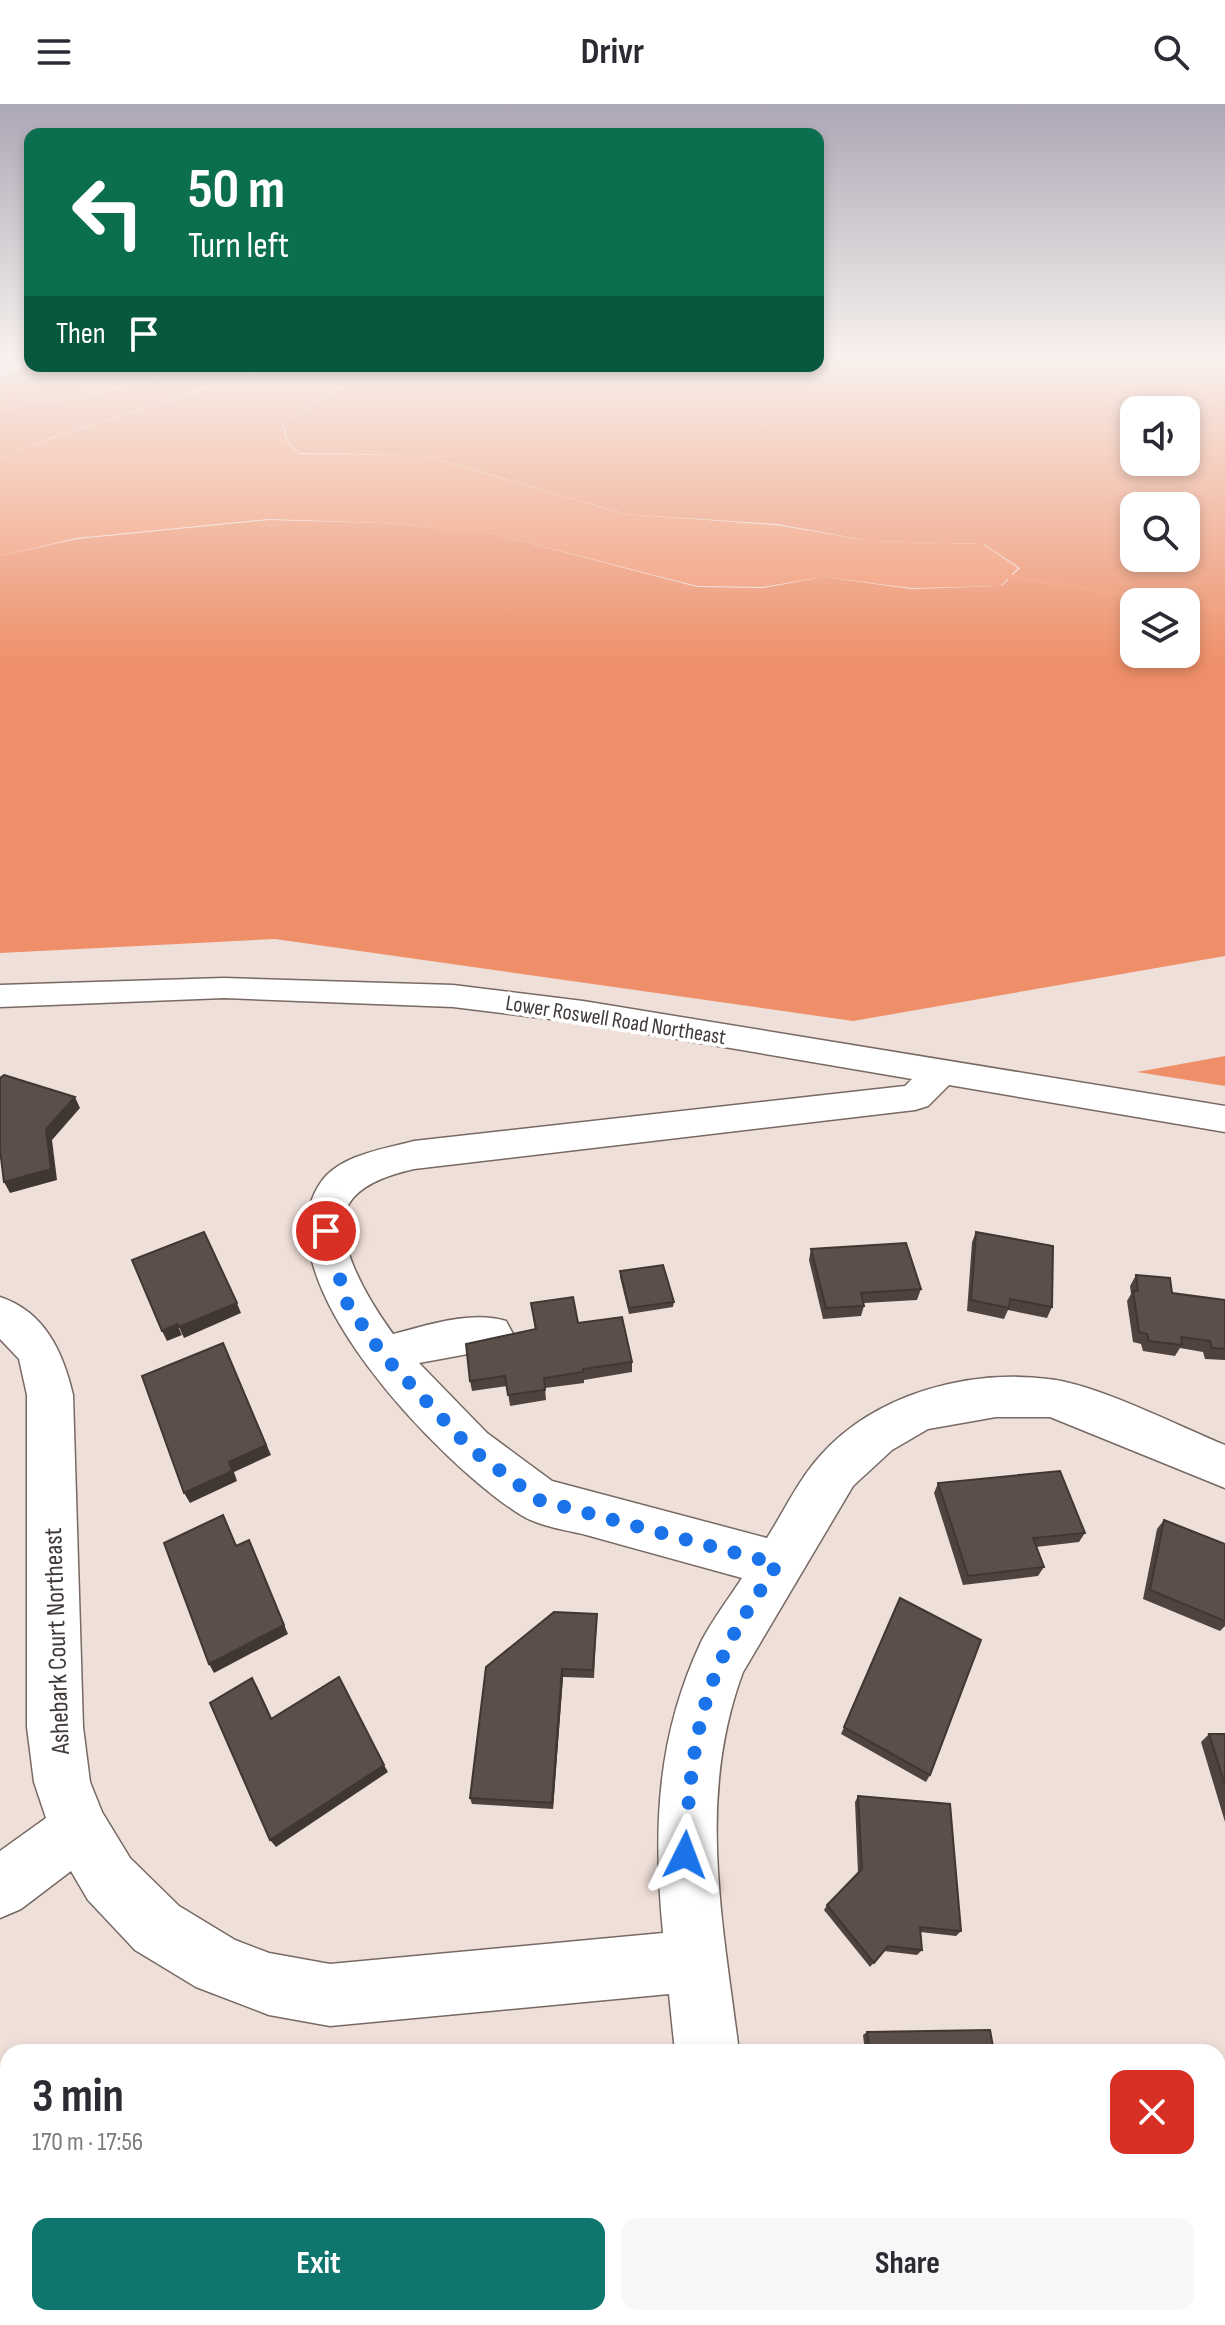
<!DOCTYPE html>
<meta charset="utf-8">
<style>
:root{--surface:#fff;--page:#f7f7f7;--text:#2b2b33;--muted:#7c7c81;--accent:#0f766e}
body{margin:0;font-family:"Sofia Sans Condensed",sans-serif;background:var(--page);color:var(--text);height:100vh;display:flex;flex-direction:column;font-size:30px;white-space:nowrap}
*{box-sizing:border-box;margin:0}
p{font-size:26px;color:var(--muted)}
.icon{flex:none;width:44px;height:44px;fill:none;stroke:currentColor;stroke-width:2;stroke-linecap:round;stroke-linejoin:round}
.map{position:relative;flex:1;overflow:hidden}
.drawer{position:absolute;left:0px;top:1940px;width:1226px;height:282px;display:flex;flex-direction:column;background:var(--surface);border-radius:24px 24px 0 0;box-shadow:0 4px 12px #0003}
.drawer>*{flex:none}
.top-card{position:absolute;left:24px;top:24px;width:800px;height:244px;border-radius:16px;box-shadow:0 4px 12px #0003;background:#0b6e4f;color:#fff;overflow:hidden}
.buttons{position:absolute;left:1120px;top:292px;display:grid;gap:16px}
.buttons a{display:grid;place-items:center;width:80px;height:80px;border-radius:16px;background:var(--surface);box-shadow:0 4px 12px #0003;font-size:40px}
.pin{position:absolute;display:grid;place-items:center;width:68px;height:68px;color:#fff;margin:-34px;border:4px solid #fff;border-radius:50%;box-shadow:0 2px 8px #0007}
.me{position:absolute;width:88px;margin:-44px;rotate:3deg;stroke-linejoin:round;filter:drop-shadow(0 0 6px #0008)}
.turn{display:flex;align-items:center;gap:28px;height:168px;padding:0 32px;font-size:36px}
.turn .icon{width:104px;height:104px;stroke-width:2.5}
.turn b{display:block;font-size:56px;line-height:68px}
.then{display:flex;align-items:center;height:76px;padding:0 32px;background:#0003;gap:16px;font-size:30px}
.round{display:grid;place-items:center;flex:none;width:84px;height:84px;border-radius:16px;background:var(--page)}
.summary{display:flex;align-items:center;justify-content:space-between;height:136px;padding:0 32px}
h1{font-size:48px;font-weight:700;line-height:60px}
.button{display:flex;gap:16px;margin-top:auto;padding:16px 32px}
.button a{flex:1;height:92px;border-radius:16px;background:var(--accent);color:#fff;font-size:32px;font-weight:700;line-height:92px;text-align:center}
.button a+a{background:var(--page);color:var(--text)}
header{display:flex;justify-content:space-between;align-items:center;height:104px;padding:0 32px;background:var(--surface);font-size:36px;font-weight:700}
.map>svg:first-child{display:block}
.forest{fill:#ee8f69;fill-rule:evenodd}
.water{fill:#f2936c}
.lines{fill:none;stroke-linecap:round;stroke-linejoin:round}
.stream{stroke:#f2936c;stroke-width:5}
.minor-casing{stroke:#776963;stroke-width:3}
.minor{fill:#fff;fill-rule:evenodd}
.wall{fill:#4f433f}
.shaded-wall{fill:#403733}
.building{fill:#5c4e49;stroke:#403733;stroke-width:2}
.route{stroke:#1a73e8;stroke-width:14;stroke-dasharray:0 25.2}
.labels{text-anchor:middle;stroke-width:8;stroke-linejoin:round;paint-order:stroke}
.street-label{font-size:22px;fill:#403a38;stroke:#fff}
.near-street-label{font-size:26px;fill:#403a38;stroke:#fff}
</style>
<header><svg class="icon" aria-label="menu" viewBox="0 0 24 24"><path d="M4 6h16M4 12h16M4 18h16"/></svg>Drivr<svg class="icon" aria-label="search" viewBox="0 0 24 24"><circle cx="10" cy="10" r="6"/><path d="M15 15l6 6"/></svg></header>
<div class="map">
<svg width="1225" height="2221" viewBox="0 0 1225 2221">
<rect width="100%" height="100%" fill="#efdfd9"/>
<!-- forest -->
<g class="forest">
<path d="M818,253h407v599l-372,65 -578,-82 -275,14v-397l77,-17 192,-19 114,3 112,11 202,53 66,1 61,-11 87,12 91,-3 18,-18 -36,-24 -113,-3 -94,-17 -151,-10 -202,-59 -125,-2 -11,-12 -5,-18 93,-57h442zM1134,306h52v52h-52zM1186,402v52h-52v-52zM1134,498h52v52h-52z"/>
<path d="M30,261v1h129l-81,25 -78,8v-21z"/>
<path d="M200,262h75l-223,71 -52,20v-47l94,-15z"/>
<path d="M1225,952v30l-88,-14z"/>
</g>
<!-- water -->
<g class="water">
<path d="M159,262h39l-106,29 -92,15v-11l78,-8z"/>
<path d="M277,262h98l-93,57 5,18 12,13 124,1 202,59 151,11 95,16 112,3 35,24 -17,18 -90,2 -87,-11 -62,10 -65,-1 -203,-52 -110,-11 -115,-4 -192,19 -77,18v-99l54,-20z"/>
</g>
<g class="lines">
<!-- stream -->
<g class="stream">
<path d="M1009,473l165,25"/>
<path d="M1186,500l39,6"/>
</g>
<!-- minor casing -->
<g class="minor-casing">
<g id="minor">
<path d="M224,874l229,7 130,16 642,105v26l-276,-47 -21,21 -13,4 -501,59c-21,5 -46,12 -61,29 -29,34 19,107 40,136 35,-9 79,-24 113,-13l7,13 -7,13 -87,16 68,70 65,48 215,57c17,-27 32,-59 53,-82 55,-62 148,-87 228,-77 49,5 130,47 177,66v43l-175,-71h-54l-68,12 -36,21 -39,36 -110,186c-47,126 -20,251 -4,380h-64l-6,-58 -339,32 -61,-11 -73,-28 -61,-37 -47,-50 -17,-29 -50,38 -21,9v-67l46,-33 -12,-36 -7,-55v-332l-8,-36 -19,-20v-42c45,15 63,55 73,98l10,332 7,55 12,30 28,46 49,48 56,34 34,13 61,11 333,-31c-10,-104 -7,-196 39,-293 11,-21 27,-42 40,-62 -51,-14 -102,-28 -152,-42 -22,-6 -50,-9 -69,-21 -76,-47 -266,-239 -200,-333 19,-27 63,-33 93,-41l491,-55 7,-7 -329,-56 -130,-16 -229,-9 -224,9v-22z"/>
<path d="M702,2214h72l1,7h-72z"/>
</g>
</g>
<!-- minor -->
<use href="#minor" class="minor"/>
</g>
<!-- wall -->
<g class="wall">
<path d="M976,1128l76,75 -5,11 -39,-8 -4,9 -37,-8 5,-69z"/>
<path d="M811,1145l110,40 -4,11 -53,3v3l-3,10 -38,3 -14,-59z"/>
<path d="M620,1167l54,31 -1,5 -44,7 -9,-37z"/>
<path d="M1136,1171l36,18 53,7v60l-20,-1 -2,-7 -23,-4 -5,8 -32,-5 -2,-7 -8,-2 -6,-41 4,-7 -1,-8z"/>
<path d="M531,1199l47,20 54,39v10l-48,8v3l-39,5 1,12 -36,6 -3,-20 -35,5 -2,-10 65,-51z"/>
<path d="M938,1379l147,50 -6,9 -43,5 8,20 -6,9 -75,9 -29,-92z"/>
<path d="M1164,1416l61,24v82l-5,5 -77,-32 14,-70z"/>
<path d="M900,1494l30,177 -4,7 -85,-48z"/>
<path d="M597,1510l-3,64 -31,-1 -10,132 -81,-5 -2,-6z"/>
<path d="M1209,1630h16v88l-24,-80z"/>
<path d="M858,1692l103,135 -5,5 -36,-4 2,18 -5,5 -33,-4 -14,16 -46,-57 3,-5 31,-32 -3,-71z"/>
<path d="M867,1928l127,20h-129l-2,-17z"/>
</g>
<!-- shaded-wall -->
<g class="shaded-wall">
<path d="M75,993l5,11 -28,32 5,40 -47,13 -6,-11 42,-53z"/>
<path d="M237,1199l4,10 -57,25 -5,-11z"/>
<path d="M177,1220l5,11 -15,6 -5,-10z"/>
<path d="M223,1239l48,112 -37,17 3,9 -47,22 -6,-10 45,-31z"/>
<path d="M249,1436l39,94 -74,39 -5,-9z"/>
<path d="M562,1565l1,8 -10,132 -1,-6z"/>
<path d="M252,1574l5,8 19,41 -5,-8z"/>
<path d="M384,1661l4,7 -112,75 -6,-7z"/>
</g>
<!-- building -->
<g class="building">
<path d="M4,971l71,22 -29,32 5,40 -47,13 -4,-32v-72z"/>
<path d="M204,1128l33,71 -58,24 -2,-3 -15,7 -30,-71z"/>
<path d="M976,1128l77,14 -1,61 -42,-8 -1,9 -38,-8z"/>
<path d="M906,1139l15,46 -60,4 3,13 -38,2 -15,-59z"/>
<path d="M663,1161l11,37 -45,6 -9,-37z"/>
<path d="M1136,1171l34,3 2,15 53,7v49l-13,-1 -2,-7 -29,-4 1,8 -33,-4 -2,-7 -8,-2 -6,-41h5z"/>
<path d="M573,1193l5,26 44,-6 10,45 -49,7v3l-39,6 1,12 -37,5 -3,-19 -35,5 -4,-37 70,-15 -5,-26z"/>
<path d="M223,1239l43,102 -37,17 3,9 -48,22 -42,-117z"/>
<path d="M1060,1367l25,62 -52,5 11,29 -76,9 -30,-93z"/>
<path d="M223,1411l13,31 13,-6 35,85 -75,39 -45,-121z"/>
<path d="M1164,1416l61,24v77l-75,-31z"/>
<path d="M900,1494l81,42 -51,135 -86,-48z"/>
<path d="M554,1508l43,2 -4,56 -31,-1 -10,134 -82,-5 16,-131z"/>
<path d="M339,1573l45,88 -114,75 -60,-137 42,-25 19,41z"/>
<path d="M1209,1630h16v51z"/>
<path d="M858,1692l92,8 11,127 -41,-4 2,23 -34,-4 -14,17 -47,-58 35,-36z"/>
<path d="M990,1926l4,22h-124l-3,-20z"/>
<path d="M8,2141v12l-4,-1z"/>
<path d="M372,2214h203v7h-204z"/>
</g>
<!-- sky -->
<linearGradient id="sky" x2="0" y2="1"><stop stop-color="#aca7b6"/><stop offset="0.45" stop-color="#f8f1ee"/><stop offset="1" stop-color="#f8f1ee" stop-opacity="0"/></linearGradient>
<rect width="1225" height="564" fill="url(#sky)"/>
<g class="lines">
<!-- route -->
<path class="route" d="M326,1127l21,72 36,52 87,93 69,52 238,64c-19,31 -42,63 -56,97 -28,62 -32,127 -36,194"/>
</g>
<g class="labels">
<!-- street labels -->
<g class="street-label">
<text transform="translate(616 915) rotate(9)" y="8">Lower Roswell Road Northeast</text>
</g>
<!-- near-street labels -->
<g class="near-street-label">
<text transform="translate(56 1537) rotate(-92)" y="9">Ashebark Court Northeast</text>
</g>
</g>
</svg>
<div class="buttons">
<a><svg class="icon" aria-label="sound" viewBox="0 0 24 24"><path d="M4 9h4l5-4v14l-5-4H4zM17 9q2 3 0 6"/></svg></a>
<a><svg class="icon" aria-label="search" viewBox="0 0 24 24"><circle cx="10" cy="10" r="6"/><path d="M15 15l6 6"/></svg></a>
<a><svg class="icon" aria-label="layers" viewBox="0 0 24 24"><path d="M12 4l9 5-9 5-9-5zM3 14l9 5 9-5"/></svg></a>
</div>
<div class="pin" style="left:326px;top:1127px;background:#d93025"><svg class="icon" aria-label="arrive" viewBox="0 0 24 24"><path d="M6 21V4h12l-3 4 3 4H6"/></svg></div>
<svg class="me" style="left:685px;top:1751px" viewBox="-20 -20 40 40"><path d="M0-17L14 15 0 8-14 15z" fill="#1a73e8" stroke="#fff" stroke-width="4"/></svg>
<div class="top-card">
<div class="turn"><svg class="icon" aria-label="left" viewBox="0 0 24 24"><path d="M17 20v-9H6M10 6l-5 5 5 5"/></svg><div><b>50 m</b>Turn left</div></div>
<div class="then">Then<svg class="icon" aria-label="arrive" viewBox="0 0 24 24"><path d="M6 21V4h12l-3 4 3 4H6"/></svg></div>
</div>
<section class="drawer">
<div class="summary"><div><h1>3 min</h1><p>170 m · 17:56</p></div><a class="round" style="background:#d93025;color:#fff"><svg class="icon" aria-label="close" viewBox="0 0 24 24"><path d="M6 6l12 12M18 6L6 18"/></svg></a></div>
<div class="button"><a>Exit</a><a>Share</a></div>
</section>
</div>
